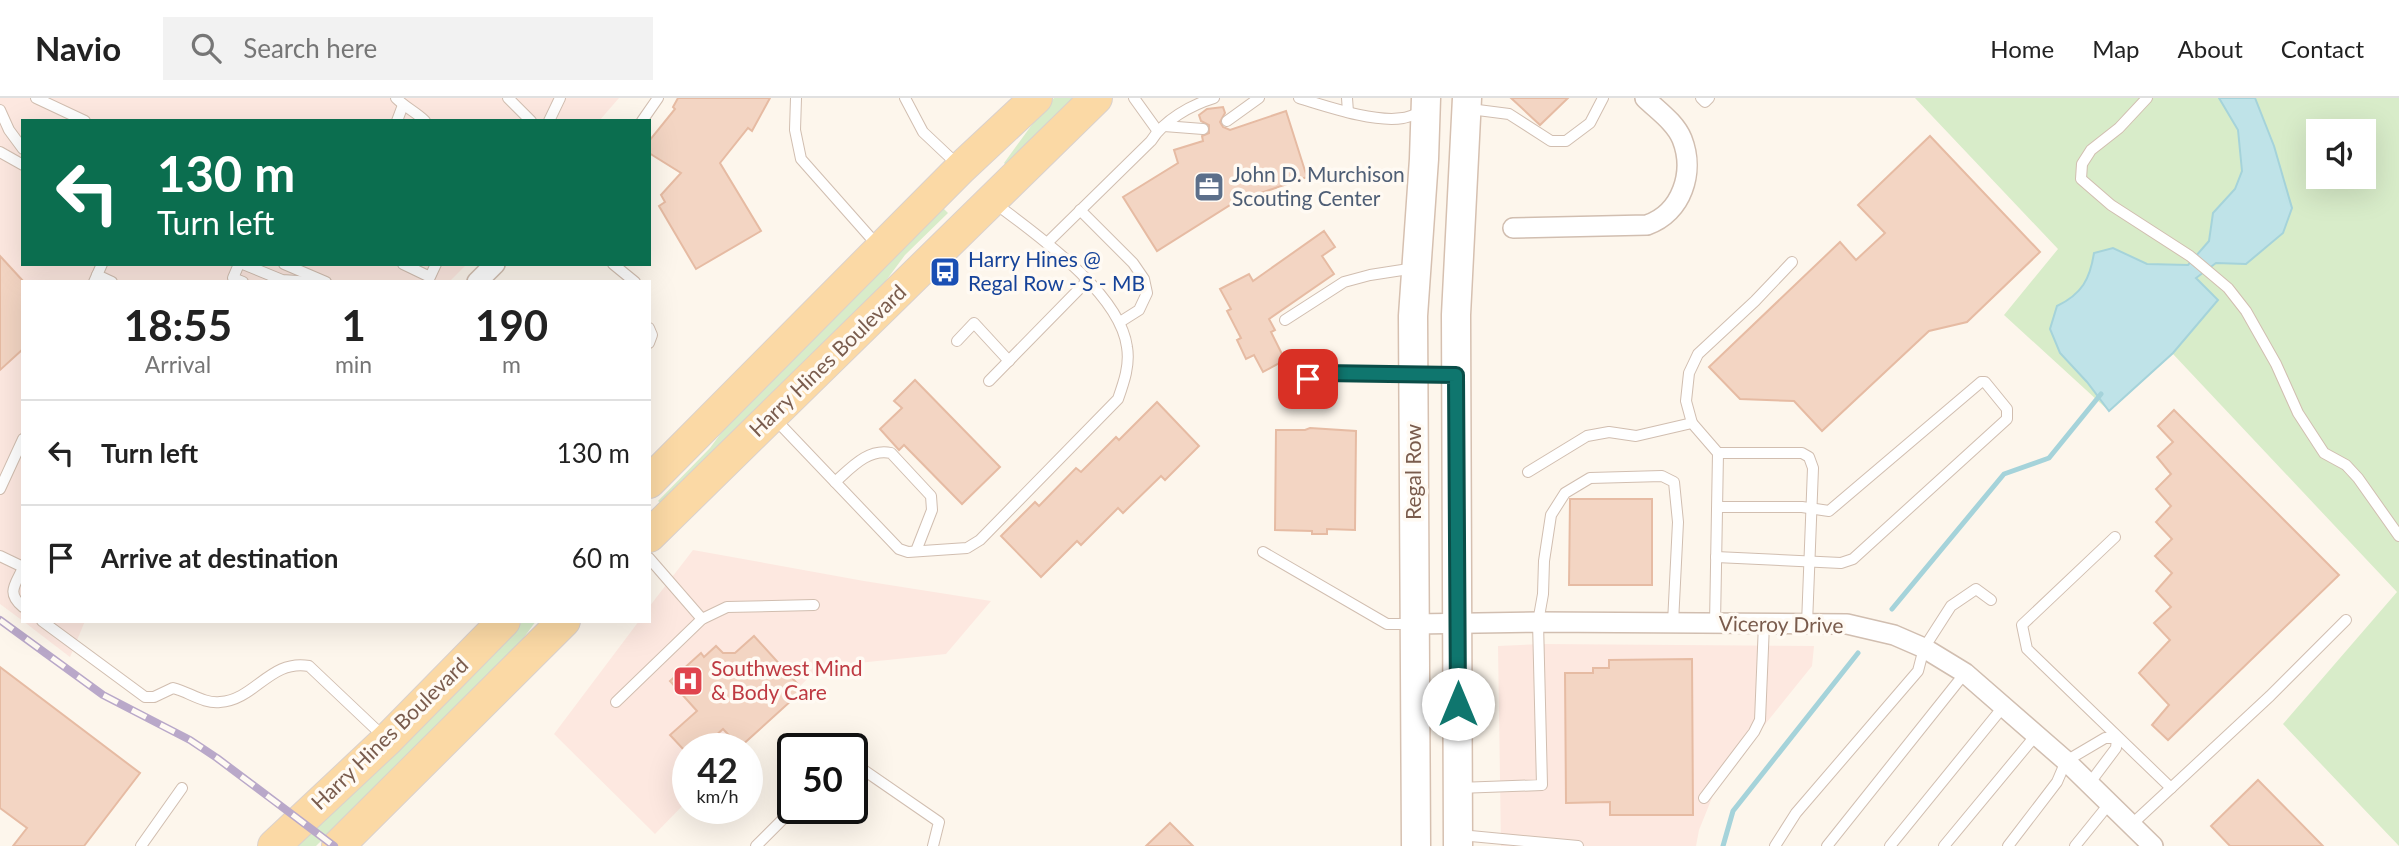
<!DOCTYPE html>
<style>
:root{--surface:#fff;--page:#f2f2f2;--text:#222;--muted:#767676;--line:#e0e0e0}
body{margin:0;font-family:Lato,sans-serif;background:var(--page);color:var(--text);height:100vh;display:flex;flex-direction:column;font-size:26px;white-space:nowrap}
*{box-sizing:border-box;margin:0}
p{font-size:23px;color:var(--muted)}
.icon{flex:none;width:38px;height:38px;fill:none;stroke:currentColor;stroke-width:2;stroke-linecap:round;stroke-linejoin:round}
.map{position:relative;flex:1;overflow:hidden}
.side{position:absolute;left:21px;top:182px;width:630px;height:343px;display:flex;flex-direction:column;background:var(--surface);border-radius:0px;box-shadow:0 7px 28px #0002}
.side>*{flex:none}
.hud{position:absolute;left:21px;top:21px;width:630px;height:147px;border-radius:0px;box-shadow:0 7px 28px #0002;background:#0b6e4f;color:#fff;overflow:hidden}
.controls{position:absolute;left:2306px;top:21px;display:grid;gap:14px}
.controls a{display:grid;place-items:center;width:70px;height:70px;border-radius:0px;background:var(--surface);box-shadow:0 7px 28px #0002;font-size:35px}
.speed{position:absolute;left:672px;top:635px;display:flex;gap:14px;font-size:35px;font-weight:700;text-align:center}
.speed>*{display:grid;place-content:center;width:91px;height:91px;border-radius:50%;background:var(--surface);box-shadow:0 7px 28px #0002;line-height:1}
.speed small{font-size:18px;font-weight:400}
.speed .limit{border:4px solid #111;border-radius:10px;background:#fff;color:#111}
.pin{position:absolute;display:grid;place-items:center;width:60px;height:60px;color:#fff;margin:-30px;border-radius:14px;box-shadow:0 4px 10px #0006}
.me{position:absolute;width:77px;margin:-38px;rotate:0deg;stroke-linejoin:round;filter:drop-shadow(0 0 5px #0008)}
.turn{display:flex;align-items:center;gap:24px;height:147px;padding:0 21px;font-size:32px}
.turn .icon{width:91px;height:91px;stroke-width:2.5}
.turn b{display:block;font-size:49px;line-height:60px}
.eta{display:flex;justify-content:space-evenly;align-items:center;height:119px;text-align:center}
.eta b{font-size:42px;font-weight:700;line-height:49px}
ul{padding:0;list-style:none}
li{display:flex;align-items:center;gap:21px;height:105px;padding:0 21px;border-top:2px solid var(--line)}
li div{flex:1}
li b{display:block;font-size:26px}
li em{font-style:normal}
header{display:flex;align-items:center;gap:42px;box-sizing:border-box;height:98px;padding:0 35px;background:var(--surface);border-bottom:2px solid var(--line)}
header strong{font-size:33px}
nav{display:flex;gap:38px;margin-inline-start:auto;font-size:24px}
.search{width:490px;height:63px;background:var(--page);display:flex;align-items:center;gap:18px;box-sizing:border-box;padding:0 24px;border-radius:0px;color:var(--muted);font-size:26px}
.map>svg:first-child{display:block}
.commercial{fill:#fde8e0}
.green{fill:#d8ecc9;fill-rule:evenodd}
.water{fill:#bfe3e8;stroke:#a5d3da;stroke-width:2}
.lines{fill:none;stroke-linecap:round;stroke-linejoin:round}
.stream{stroke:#a5d3da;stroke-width:5}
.building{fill:#f3d5c3;stroke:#e6bba3;stroke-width:2}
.lane-casing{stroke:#d1beb0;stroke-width:12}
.street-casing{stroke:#d1beb0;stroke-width:22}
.secondary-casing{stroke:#d6c0b0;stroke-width:31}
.primary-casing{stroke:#dad1cd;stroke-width:34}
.lane{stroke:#fff;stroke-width:10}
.street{stroke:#fff;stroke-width:19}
.secondary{stroke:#fff;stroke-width:28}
.primary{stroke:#fbd9a5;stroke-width:32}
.rail-casing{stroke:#b9a8c9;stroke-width:8}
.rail{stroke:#fffaf3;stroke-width:5;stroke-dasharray:16;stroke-linecap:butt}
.route-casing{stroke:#0a4d48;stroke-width:18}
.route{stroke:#0f766e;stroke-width:12}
.labels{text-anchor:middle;stroke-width:7;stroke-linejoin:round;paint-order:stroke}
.service-label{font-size:21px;fill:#4e5e75;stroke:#fffaf3;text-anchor:start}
.transit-label{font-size:21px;fill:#164399;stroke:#fffaf3;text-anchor:start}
.street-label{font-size:21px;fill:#7a5c4d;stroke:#fffaf3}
.health-label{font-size:21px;fill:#be3a42;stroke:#fffaf3;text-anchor:start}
</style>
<header>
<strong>Navio</strong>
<div class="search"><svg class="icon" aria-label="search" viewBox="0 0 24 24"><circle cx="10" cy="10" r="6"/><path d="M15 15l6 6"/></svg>Search here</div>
<nav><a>Home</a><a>Map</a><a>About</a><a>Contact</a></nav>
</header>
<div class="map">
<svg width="2399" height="748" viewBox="0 0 2399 748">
<rect width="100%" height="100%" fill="#fdf6ec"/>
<!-- commercial -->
<g class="commercial">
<path d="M0,0h619l-20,23h-576v143h444l-18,18h-426v339l-23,-17z"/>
<path d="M693,452l171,31 127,20 -45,53 -127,13 -81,82h-50v51l-33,34 -101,-100 85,-113h10v-14z"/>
<path d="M23,523h62l-15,36z"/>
<path d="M1543,546l271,2 -2,20 -94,117 -19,47 -3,16h-195l-3,-200z"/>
</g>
<!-- green -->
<g class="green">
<path d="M1054,0h26l-72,69 -4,-4 27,-37z"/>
<path d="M1915,0h484v748l-116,-122 114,-132 -224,-238 -64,57 -105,-96 54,-66zM2319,33h45v46h-45z"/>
<path d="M943,110l5,5 -43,42 -26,35 -216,215 -5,-4 52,-53 20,-27z"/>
<path d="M523,523h13l-22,30 -198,195h-21z"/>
</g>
<!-- water -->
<path class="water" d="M2219,0h36l19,48 18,62 -9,25 -37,31 -30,-1 -20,15 22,22 -45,53 -64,58 -22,-29 -27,-29 -10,-24 7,-23c25,-12 33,-27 37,-53l19,-5 34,16 41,1 21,-24 4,-28 22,-24 7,-18 -4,-41z"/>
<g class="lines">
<!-- stream -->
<g class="stream">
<path d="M1892,511l112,-135 45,-16 52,-64"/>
<path d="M1723,748l10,-35 125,-158"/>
</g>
</g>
<!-- building -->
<g class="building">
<path d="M678,0h92l-18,33 -4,-3 -28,35 41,68 -65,38 -37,-63 6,-4 -4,-7 20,-22 -32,-20v-12l26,-32 -2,-2z"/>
<path d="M1511,0h57l-28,27z"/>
<path d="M1223,9l2,6 -5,9 3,5 7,3 56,-19 21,66 -72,25 -78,49 -34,-54 55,-34 -4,-13 29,-9 -1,-5 7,-3v-8l-8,-4 -2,-6 8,-6z"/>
<path d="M1930,38l110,116 -73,70 -38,9 -107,100 -28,-30 -54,-2 -31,-32 131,-125 16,18 29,-27 -27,-28z"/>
<path d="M1324,133l11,16 -13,9 12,18 -65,45 6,11 -4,2 14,28 -22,12 -9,-17 -8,4 -9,-19 4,-2 -14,-27 4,-2 -11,-20 29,-15 4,7z"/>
<path d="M0,158l23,25v68l-23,21z"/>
<path d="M915,282l85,87 -38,37 -58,-59 -5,5 -19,-21 22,-21 -8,-7z"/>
<path d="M1157,304l42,44 -34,34 -4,-4 -38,37 -5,-5 -37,37 -4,-4 -36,36 -40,-41 34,-34 4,4 37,-38 5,4 35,-35 3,3z"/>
<path d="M2174,312l165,165 -171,165 -16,-15 17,-20 -30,-32 31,-33 -16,-17 17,-16 -15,-16 16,-18 -17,-17 17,-17 -16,-17 15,-16 -15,-17 15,-15 -14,-17 16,-15 -15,-16z"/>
<path d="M1310,330l46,3 -1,99 -28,-1v5h-15v-3l-37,-1 1,-100h29z"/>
<path d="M1570,401h82v86h-83z"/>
<path d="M754,538l49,54 -63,57 -17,-18 -22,20h-18l-13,-14 27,-24 -27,-30 31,-28 3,4 12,-11 7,7h12z"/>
<path d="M1692,561l1,156h-83v-13l-44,1 -1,-130h28v-5h16v-8z"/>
<path d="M0,569l140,106 -56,73h-71l14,-18 -27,-20z"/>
<path d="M2258,682l65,66h-93l-19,-20z"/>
<path d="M1170,725l23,23h-47z"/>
</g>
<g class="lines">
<!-- lane casing -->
<g class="lane-casing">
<g id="lane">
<path d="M36,0l49,23"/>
<path d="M396,0c10,10 20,14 29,23"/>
<path d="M508,0l23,23"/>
<path d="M796,0l-1,32 6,29 77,87"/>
<path d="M905,0l18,34 35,33"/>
<path d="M1134,0l23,32"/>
<path d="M1299,0c27,8 75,25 104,20 7,-1 14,-5 21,-7"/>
<path d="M1347,0l1,14"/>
<path d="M1701,0l4,4 4,-4"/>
<path d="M2147,0l-28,30 -28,22 -9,14 -1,15 30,26 79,51 38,32 18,23 30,53 22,49 26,40 22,12 12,13 41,58"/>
<path d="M1470,11l39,5 42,27h15l24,-18 13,-25"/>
<path d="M0,12l9,20 14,19"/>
<path d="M397,23l6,-16"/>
<path d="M549,23l11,-23"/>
<path d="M642,23l16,-23"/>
<path d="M1227,23l32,-23"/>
<path d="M1164,28l39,3"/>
<path d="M0,54l23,13"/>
<path d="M1080,112l53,53 11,16 3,14 -8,17 -19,12"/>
<path d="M1047,145l104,-102c13,-21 40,-36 63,-43"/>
<path d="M239,166l-6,14 10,4"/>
<path d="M243,166l39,16 30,2"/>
<path d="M284,166l42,18"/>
<path d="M403,166l27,13 6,-13"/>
<path d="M613,166l22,18"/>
<path d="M97,177l15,7"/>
<path d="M94,184l8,-18"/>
<path d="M1285,222l59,-38 26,-7 45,-7"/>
<path d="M649,230l3,7 -3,8"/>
<path d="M957,243l17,-18 35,38"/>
<path d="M989,283l98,-100"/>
<path d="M1293,287l30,-12 87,1"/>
<path d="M775,321l124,130 9,3 59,-4 13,-8 138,-141c6,-17 12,-34 9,-52 -7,-54 -90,-112 -131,-143"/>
<path d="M1692,325l-6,-22 3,-28 9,-19 57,-53 37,-39"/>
<path d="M1718,355h84l7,4 4,11 -6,156"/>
<path d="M1528,374l59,-36 22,-4 27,4 56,-13 26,30 -3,171"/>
<path d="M835,384c16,-14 33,-34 56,-29l40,43 1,14 -16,41"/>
<path d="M0,391l23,-50"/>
<path d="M2115,439l-93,88 5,24 144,139 99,-92 76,-76"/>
<path d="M1263,454l124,72h24"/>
<path d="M0,458l23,11"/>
<path d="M1716,459l125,6 12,-4 154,-140v-10l-22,-27h-4l-152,129 -27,-4h-84"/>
<path d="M649,460l53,61"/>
<path d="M23,470c-8,17 -17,25 0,39"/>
<path d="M42,523l103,76h9l19,-9c16,4 31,16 47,14 35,-2 50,-43 89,-36l75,71"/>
<path d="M616,604l86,-83 25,-12 87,-2"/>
<path d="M852,664l87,60 -6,24"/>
<path d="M2089,686l27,-36 1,-10"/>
<path d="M1458,690l84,-3 -4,-163 5,-28 1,-33 7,-46 14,-22 25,-15 72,-2 12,6 4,40 -5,101"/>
<path d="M1704,700l50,-66 6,-12 4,-96"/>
<path d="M2131,727l40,-37"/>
<path d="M1460,737l118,11"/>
<path d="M141,748l41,-58"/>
<path d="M756,748l38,-38"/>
<path d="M1775,748l21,-33 122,-142 6,-23 27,-42 25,-17 15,11"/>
<path d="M1827,748l138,-173"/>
<path d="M1890,748l113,-139"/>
<path d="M1944,748l92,-111"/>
<path d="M2008,748l49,-64 9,-21 39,-23h12"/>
<path d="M2075,748l34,-42"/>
</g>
</g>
<!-- street casing -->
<g class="street-casing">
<g id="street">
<path d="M1513,130l134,-3c35,-12 48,-53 35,-86 -7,-17 -25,-29 -37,-41"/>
<path d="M477,184l18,-18"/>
<path d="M1415,526l123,-2 309,2 47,11 30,13 41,25 101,88 87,85"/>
</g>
</g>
<!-- secondary casing -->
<g class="secondary-casing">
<g id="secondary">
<path d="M1416,748l-3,-530 11,-157 2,-61"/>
<path d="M1458,748l-2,-531 11,-217"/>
</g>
</g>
<!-- primary casing -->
<g class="primary-casing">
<g id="primary">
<path d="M649,384l312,-314 75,-70"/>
<path d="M649,438l447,-438"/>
<path d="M274,748l113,-106 117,-119"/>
<path d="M338,748l226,-225"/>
</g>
</g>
<!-- lane -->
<use href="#lane" class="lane"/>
<!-- street -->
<use href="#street" class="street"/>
<!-- secondary -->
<use href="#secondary" class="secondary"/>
<!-- primary -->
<use href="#primary" class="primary"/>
<!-- rail casing -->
<g class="rail-casing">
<path id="rail" d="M0,522l103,75 87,45 27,18 117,88"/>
</g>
<!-- rail -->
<use href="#rail" class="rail"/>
</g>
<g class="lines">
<!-- route casing -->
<g class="route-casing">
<path id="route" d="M1308,281l15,-6 133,2 2,329"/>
</g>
<!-- route -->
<use href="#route" class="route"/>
</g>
<!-- icons -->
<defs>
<g id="office-square" transform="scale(1.575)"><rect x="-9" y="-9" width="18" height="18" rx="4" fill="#5c6f8a" stroke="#fffaf3"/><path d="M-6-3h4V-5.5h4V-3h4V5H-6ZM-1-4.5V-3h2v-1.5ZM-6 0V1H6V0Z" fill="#fff"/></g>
<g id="bus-square" transform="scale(1.575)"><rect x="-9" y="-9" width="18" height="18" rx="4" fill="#1a4fb4" stroke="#fffaf3"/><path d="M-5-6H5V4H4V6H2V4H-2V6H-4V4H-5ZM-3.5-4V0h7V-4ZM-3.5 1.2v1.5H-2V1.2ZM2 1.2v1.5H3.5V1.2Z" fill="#fff"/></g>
<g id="hospital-square" transform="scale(1.575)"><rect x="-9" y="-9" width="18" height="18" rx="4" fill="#e0444e" stroke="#fffaf3"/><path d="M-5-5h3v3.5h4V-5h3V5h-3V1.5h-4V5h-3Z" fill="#fff"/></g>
</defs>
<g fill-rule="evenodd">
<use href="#office-square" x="1209" y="89"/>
<use href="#bus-square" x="945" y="174"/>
<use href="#hospital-square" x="688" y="583"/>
</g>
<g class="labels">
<!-- service labels -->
<g class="service-label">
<text x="1232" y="84">John D. Murchison<tspan x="1232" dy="24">Scouting Center</tspan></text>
</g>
<!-- transit labels -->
<g class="transit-label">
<text x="968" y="169">Harry Hines @<tspan x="968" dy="24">Regal Row - S - MB</tspan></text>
</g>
<!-- street labels -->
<g class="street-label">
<text transform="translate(828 263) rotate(-44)" y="7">Harry Hines Boulevard</text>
<text transform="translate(1414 374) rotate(-90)" y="7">Regal Row</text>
<text transform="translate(1781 527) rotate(1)" y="7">Viceroy Drive</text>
<text transform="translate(390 636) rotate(-44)" y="7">Harry Hines Boulevard</text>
</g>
<!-- health labels -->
<g class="health-label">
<text x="711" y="578">Southwest Mind<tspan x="711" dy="24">&amp; Body Care</tspan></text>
</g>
</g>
</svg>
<div class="controls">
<a><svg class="icon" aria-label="sound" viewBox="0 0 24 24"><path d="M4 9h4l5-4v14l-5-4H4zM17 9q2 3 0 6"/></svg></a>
</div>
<div class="speed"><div>42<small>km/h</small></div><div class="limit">50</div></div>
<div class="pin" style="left:1308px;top:281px;background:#d93025"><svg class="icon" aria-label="arrive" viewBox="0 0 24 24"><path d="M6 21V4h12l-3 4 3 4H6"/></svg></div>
<svg class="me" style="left:1458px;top:606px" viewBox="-20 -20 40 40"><circle r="19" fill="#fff"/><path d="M0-13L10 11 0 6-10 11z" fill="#0f766e"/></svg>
<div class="hud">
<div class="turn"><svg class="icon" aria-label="left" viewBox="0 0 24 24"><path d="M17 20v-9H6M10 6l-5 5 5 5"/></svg><div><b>130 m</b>Turn left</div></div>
</div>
<section class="side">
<div class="eta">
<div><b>18:55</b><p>Arrival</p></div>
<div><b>1</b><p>min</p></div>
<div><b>190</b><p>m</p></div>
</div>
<ul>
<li><svg class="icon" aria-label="left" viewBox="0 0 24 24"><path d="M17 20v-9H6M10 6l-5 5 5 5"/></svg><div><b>Turn left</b></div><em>130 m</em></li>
<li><svg class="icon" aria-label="arrive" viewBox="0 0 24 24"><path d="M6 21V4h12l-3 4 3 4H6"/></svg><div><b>Arrive at destination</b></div><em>60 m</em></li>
</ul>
</section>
</div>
